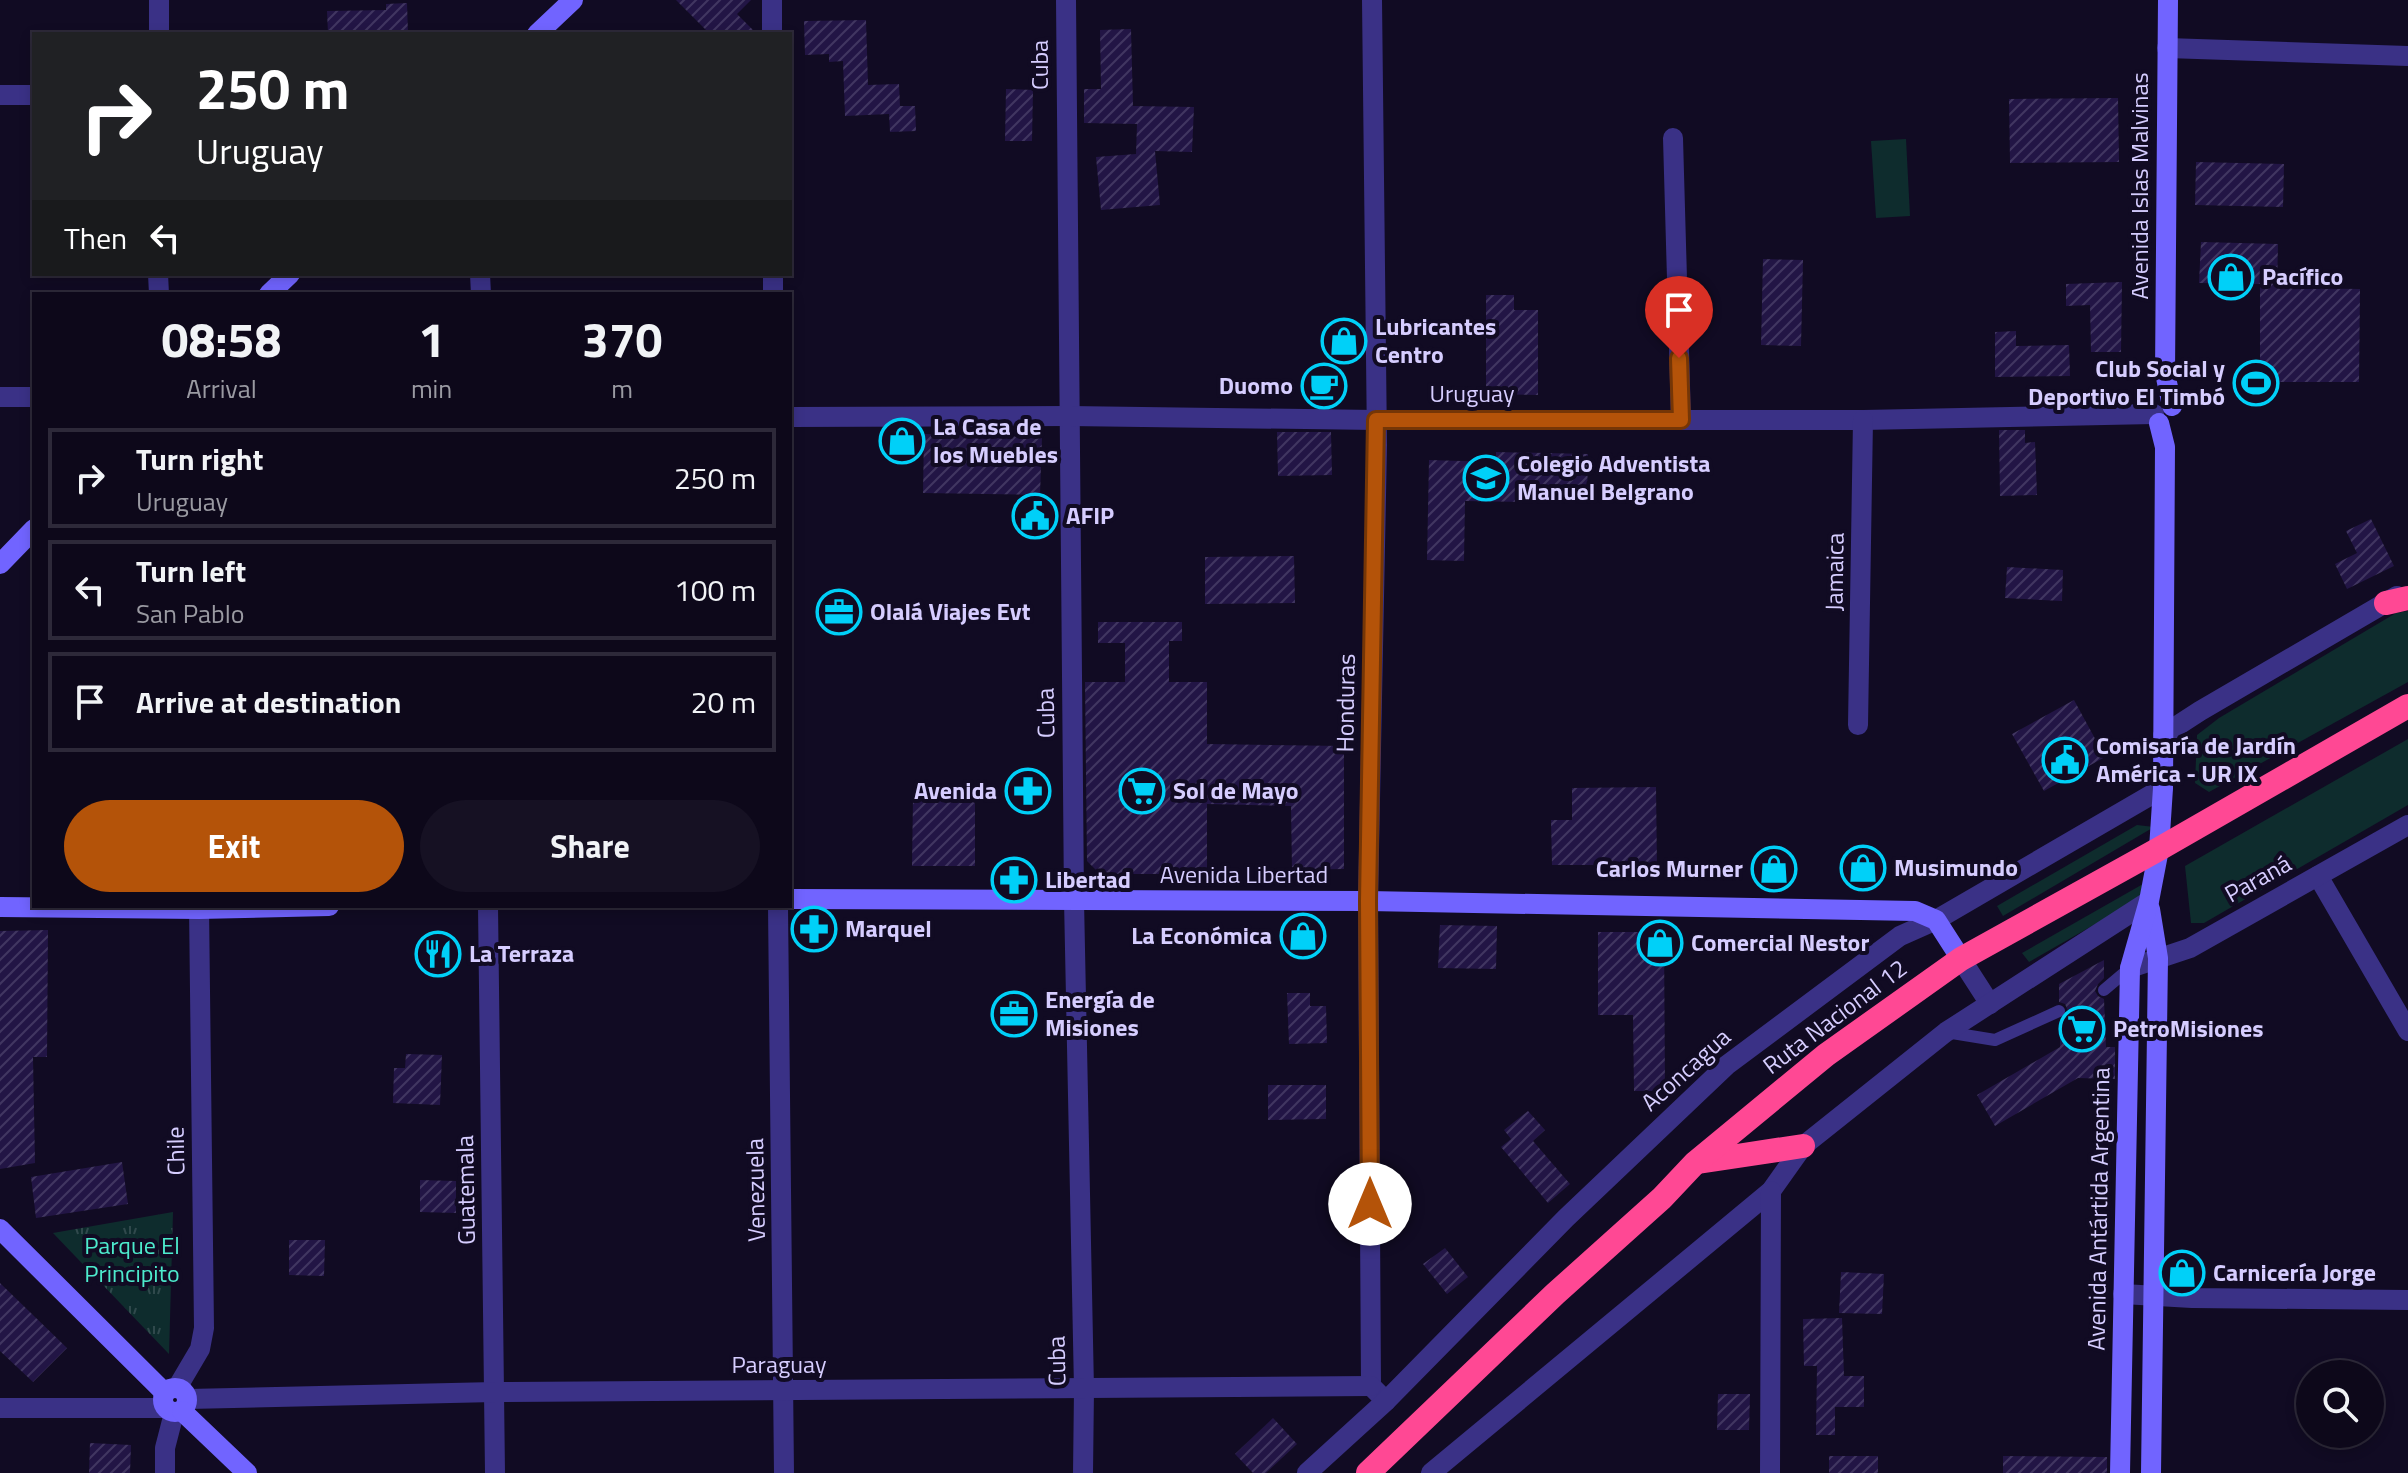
<!DOCTYPE html>
<meta charset="utf-8">
<style>
:root{--surface:#0d081a;--page:#161123;--text:#f1f3f6;--muted:#9a9aa2;--line:#2d2939;--accent:#b45309}
body{margin:0;font-family:"Titillium Web",sans-serif;background:var(--page);color:var(--text);height:100vh;display:flex;flex-direction:column;font-size:30px;white-space:nowrap}
*{box-sizing:border-box;margin:0}
p{font-size:26px;color:var(--muted)}
.icon{flex:none;width:44px;height:44px;fill:none;stroke:currentColor;stroke-width:2;stroke-linecap:round;stroke-linejoin:round}
.map{position:relative;flex:1;overflow:hidden}
.drawer{position:absolute;left:32px;top:292px;width:760px;height:616px;display:flex;flex-direction:column;background:var(--surface);border-radius:0px;box-shadow:0 4px 12px #0003,0 0 0 2px var(--line)}
.drawer>*{flex:none}
.hud{position:absolute;left:32px;top:32px;width:760px;height:244px;border-radius:0px;box-shadow:0 4px 12px #0003,0 0 0 2px var(--line);background:#202124;color:#fff;overflow:hidden}
.controls{position:absolute;left:2296px;top:1360px;display:grid;gap:16px}
.controls a{display:grid;place-items:center;width:88px;height:88px;border-radius:50%;background:var(--surface);box-shadow:0 4px 12px #0003,0 0 0 2px var(--line);font-size:40px}
.pin{position:absolute;display:grid;place-items:center;width:68px;height:68px;color:#fff;margin:-82px -34px;border-radius:50% 50% 50% 0;rotate:-45deg;box-shadow:0 0 8px #0007}
.pin .icon{rotate:45deg}
.me{position:absolute;width:88px;margin:-44px;rotate:0deg;stroke-linejoin:round;filter:drop-shadow(0 0 6px #0008)}
.turn{display:flex;align-items:center;gap:28px;height:168px;padding:0 32px;font-size:36px}
.turn .icon{width:104px;height:104px;stroke-width:2.5}
.turn b{display:block;font-size:56px;line-height:68px}
.then{display:flex;align-items:center;height:76px;padding:0 32px;background:#0003;gap:16px;font-size:30px}
.eta{display:flex;justify-content:space-evenly;align-items:center;height:136px;text-align:center}
.eta b{font-size:48px;font-weight:700;line-height:56px}
.action{display:flex;gap:16px;margin-top:auto;padding:16px 32px}
.action a{flex:1;height:92px;border-radius:48px;background:var(--accent);color:#fff;font-size:32px;font-weight:700;line-height:92px;text-align:center}
.action a+a{background:var(--page);color:var(--text)}
ul{padding:0;list-style:none}
li{display:flex;align-items:center;gap:24px;height:100px;margin:0 16px 12px;padding:0 16px;border:4px solid var(--line);border-radius:0px}
li div{flex:1}
li b{display:block;font-size:30px}
li em{font-style:normal}
.map>svg:first-child{display:block}
.grass{fill:#0e2c2d}
.park{fill:url(#park-tufts)}
.building{fill:url(#building-hatch)}
.lines{fill:none;stroke-linecap:round;stroke-linejoin:round}
.lane{stroke:#3a3186;stroke-width:12}
.street{stroke:#3a3186;stroke-width:20}
.secondary{stroke:#7164ff;stroke-width:20}
.highway{stroke:#ff4894;stroke-width:24}
.route-casing{stroke:#753606;stroke-width:20}
.route{stroke:#b45309;stroke-width:14}
.labels{text-anchor:middle;stroke-width:8;stroke-linejoin:round;paint-order:stroke}
.street-label{font-size:24px;fill:#d6cdff;stroke:#110b23}
.poi-label{font-size:24px;font-weight:bold;fill:#d6cdff;stroke:#110b23;text-anchor:start}
.park-label{font-size:24px;fill:#4debcd;stroke:#110b23}
</style>
<div class="map">
<svg width="2408" height="1473" viewBox="0 0 2408 1473">
<defs>
<pattern id="park-tufts" width="24" height="20" patternUnits="userSpaceOnUse" patternTransform="scale(2)"><rect width="24" height="20" fill="#0e2c2d"/><path d="M3 7l-1-3M5 7V3M7 7l1-3M15 17l-1-3M17 17v-4M19 17l1-3" fill="none" stroke="#30494c"/></pattern>
<pattern id="building-hatch" width="6" height="6" patternUnits="userSpaceOnUse" patternTransform="scale(2)"><rect width="6" height="6" fill="#221545"/><path d="M-1 1l2-2M0 6l6-6M5 7l2-2" fill="none" stroke="#413661"/></pattern>
</defs>
<rect width="100%" height="100%" fill="#110b23"/>
<!-- grass -->
<g class="grass">
<path d="M1906,139l4,77 -34,2 -5,-77z"/>
<path d="M2408,611v71l-199,110 -14,-9 2,-48 22,-17 177,-105z"/>
<path d="M2408,739v66l-204,118h-13l-6,-57z"/>
<path d="M2137,825l17,2 -151,89 -6,-10z"/>
<path d="M2143,884l-4,15 -110,63 -7,-9z"/>
</g>
<!-- park -->
<path class="park" d="M173,1212l-4,142 -116,-121z"/>
<!-- building -->
<g class="building">
<path d="M676,0h75l-14,14 20,20h-47z"/>
<path d="M407,3l1,31h-80l-1,-23 59,-1v-6z"/>
<path d="M866,20l2,65 31,-1 1,22h15l1,25 -26,1 -1,-18 -44,2 -2,-55 -14,1v-8l-24,1 -1,-34z"/>
<path d="M1131,29l2,77 61,1 -2,45 -37,-1 5,54 -59,5 -5,-53 40,-3 1,-30 -53,-1v-34h17l-1,-59z"/>
<path d="M1006,89l27,1 -1,51h-27z"/>
<path d="M2118,98l1,64 -109,1 -1,-64z"/>
<path d="M2196,162l88,2 -1,43 -88,-2z"/>
<path d="M2201,242l77,2 -1,44 83,1 -1,93h-99v-98l-61,-1z"/>
<path d="M1763,259l40,1 -2,86 -40,-1z"/>
<path d="M2122,282l-1,70h-30l-1,-47 -24,1v-22z"/>
<path d="M1486,295h28v15h24v85l-52,-1z"/>
<path d="M2016,331v15l53,-1 1,31 -75,1v-45z"/>
<path d="M1999,430h26v13l10,-1 2,53 -37,1z"/>
<path d="M1277,432h54l1,43 -54,1z"/>
<path d="M924,434l118,3 -2,58 -117,-2z"/>
<path d="M1496,452l92,2 -1,49 -122,-2 -1,60 -37,-1 2,-100 67,2z"/>
<path d="M2371,519l23,47 -47,23 -12,-25 22,-11 -11,-22z"/>
<path d="M1294,556l1,47 -90,1v-47z"/>
<path d="M2007,567l56,3 -1,31 -57,-3z"/>
<path d="M1098,622h84v19h-13v41h38v62l137,2v123l-52,1 -1,-64 -84,-2v70h-107l-13,-13 -2,-179h40v-39h-27z"/>
<path d="M2074,700l31,57 -61,34 -32,-57z"/>
<path d="M1656,787l1,82h-19v-4h-86l-1,-45h21v-32z"/>
<path d="M913,798l62,1v67h-63z"/>
<path d="M1440,925l57,1 -1,43 -58,-1z"/>
<path d="M48,930l-1,127h-14l2,106 -35,6v-238z"/>
<path d="M1598,932h66l1,159h-31l-1,-76h-35z"/>
<path d="M2104,960v18l-6,6 -3,7 3,5 6,3 2,48h9v32l-37,-1 -83,48 -18,-31 83,-48v-26l6,-4 2,-6 -3,-7 -6,-2v-18z"/>
<path d="M1287,993h23v13h16l1,37 -38,1z"/>
<path d="M406,1054l36,1 -2,50 -47,-2 1,-35h11z"/>
<path d="M1268,1085h58v34l-58,1z"/>
<path d="M1528,1111l17,19 -12,11 37,43 -22,19 -47,-56 10,-8 -7,-9z"/>
<path d="M122,1162l6,42 -92,14 -5,-41z"/>
<path d="M420,1180l36,1v32l-36,-1z"/>
<path d="M289,1240h36l-1,36 -35,-1z"/>
<path d="M1445,1248l23,29 -21,17 -24,-30z"/>
<path d="M1841,1272l43,2 -2,40 -43,-1z"/>
<path d="M0,1283l67,65 -34,34 -33,-31z"/>
<path d="M1842,1318l2,58h20v31h-29v28h-19l1,-69h-13l-1,-47z"/>
<path d="M1718,1394h32l-1,36h-32z"/>
<path d="M1273,1418l24,26 -31,29h-13l-18,-19z"/>
<path d="M90,1443l41,2 -1,28h-41z"/>
<rect x="1829" y="1456" width="49" height="17"/>
<path d="M2003,1456l104,1v16h-104z"/>
</g>
<g class="lines">
<!-- lane -->
<g class="lane">
<path d="M2104,990l26,-22"/>
<path d="M1946,1032l49,8 64,-29"/>
</g>
<!-- street -->
<g class="street">
<path d="M772,0v34"/>
<path d="M1066,0l8,900 10,489 -1,84"/>
<path d="M1372,0l5,445 -9,456 3,485 15,15"/>
<path d="M159,34v-34"/>
<path d="M2167,48l241,8"/>
<path d="M0,95h34"/>
<path d="M1673,138l8,282"/>
<path d="M158,274l1,20"/>
<path d="M480,274l1,20"/>
<path d="M773,274v20"/>
<path d="M0,397h34"/>
<path d="M790,417l279,-1 307,4h487l291,-6"/>
<path d="M1858,725l5,-305"/>
<path d="M2163,735l37,-24 197,-115"/>
<path d="M2318,876l90,155"/>
<path d="M488,906l7,567"/>
<path d="M778,906l6,567"/>
<path d="M1961,959l29,45"/>
<path d="M2130,968l60,-20 218,-123"/>
<path d="M2123,1294l69,4 216,2"/>
<path d="M177,1388l23,-39 4,-21 -5,-422"/>
<path d="M188,1399l307,-7 876,-6"/>
<path d="M0,1408h166"/>
<path d="M165,1473v-25l9,-35"/>
<path d="M1307,1473l79,-72 180,-183 161,-153 173,-129 36,-16 227,-132"/>
<path d="M1431,1473l340,-282 32,-45 143,-114 203,-131"/>
<path d="M1770,1473l1,-282"/>
</g>
<!-- secondary -->
<g class="secondary">
<path d="M2168,0l-3,373 7,33"/>
<path d="M537,34l36,-34"/>
<path d="M269,294l21,-20"/>
<path d="M0,564l34,-35"/>
<path d="M790,899l578,2 547,10 21,9 25,39"/>
<path d="M0,907l199,2 130,-3"/>
<path d="M2150,909l8,49 -7,515"/>
<path d="M0,1229l165,164"/>
<circle cx="175" cy="1400" r="12"/>
<path d="M182,1411l65,62"/>
<path d="M2120,1473l10,-505 19,-67 10,-52 4,-61 2,-341 -6,-24"/>
</g>
<!-- highway -->
<g class="highway">
<path d="M2386,603l22,-5"/>
<path d="M1698,1162l105,-16"/>
<path d="M1368,1473l187,-179 107,-96 33,-35 131,-108 135,-96 198,-110 249,-143"/>
</g>
</g>
<g class="lines">
<!-- route casing -->
<g class="route-casing">
<path id="route" d="M1370,1204l-2,-303 8,-481h305l-2,-62"/>
</g>
<!-- route -->
<use href="#route" class="route"/>
</g>
<!-- icons -->
<defs>
<g id="shop-ring" transform="scale(2.3)"><circle r="9.5" fill="#110b23" stroke="#00d0f8" stroke-width="1.5"/><path d="M-5-2.5h2.3a2.7 3.5 0 0 1 5.4 0H5L5.5 6h-11ZM-1.5-2.5h3a1.5 2.3 0 0 0-3 0Z" fill="#00d0f8"/></g>
<g id="stadium-ring" transform="scale(2.3)"><circle r="9.5" fill="#110b23" stroke="#00d0f8" stroke-width="1.5"/><path d="M0-5a6.5 5 0 1 0 0 10a6.5 5 0 1 0 0-10ZM-3.5-1.8h7v3.6h-7Z" fill="#00d0f8"/></g>
<g id="cafe-ring" transform="scale(2.3)"><circle r="9.5" fill="#110b23" stroke="#00d0f8" stroke-width="1.5"/><path d="M-5.5-4.5H6V0H3Q3 3.5 0 3.5H-2.5Q-5.5 3.5-5.5 0ZM3-3.2v2h1.7v-2ZM-6 4.5H4V6H-6Z" fill="#00d0f8"/></g>
<g id="school-ring" transform="scale(2.3)"><circle r="9.5" fill="#110b23" stroke="#00d0f8" stroke-width="1.5"/><path d="M0-5L7-2L0 1L-7-2ZM-4 1L0 2.5L4 1V4Q0 6-4 4Z" fill="#00d0f8"/></g>
<g id="civic-ring" transform="scale(2.3)"><circle r="9.5" fill="#110b23" stroke="#00d0f8" stroke-width="1.5"/><path d="M-.6-6.5H3V-4.5H.6V-3L4-1V1h2V6H-6V1h2V-1L-.6-3ZM-1.2 2.5V6h2.4V2.5Z" fill="#00d0f8"/></g>
<g id="office-ring" transform="scale(2.3)"><circle r="9.5" fill="#110b23" stroke="#00d0f8" stroke-width="1.5"/><path d="M-6-3h4V-5.5h4V-3h4V5H-6ZM-1-4.5V-3h2v-1.5ZM-6 0V1H6V0Z" fill="#00d0f8"/></g>
<g id="pharmacy-ring" transform="scale(2.3)"><circle r="9.5" fill="#110b23" stroke="#00d0f8" stroke-width="1.5"/><path d="M-2-6h4v4h4v4h-4v4h-4v-4h-4v-4h4Z" fill="#00d0f8"/></g>
<g id="supermarket-ring" transform="scale(2.3)"><circle r="9.5" fill="#110b23" stroke="#00d0f8" stroke-width="1.5"/><path d="M-6-5.5h2.5l.6 2H6L4.5 2H-2.5L-4.4-4H-6ZM-1.5 3.2a1.3 1.3 0 1 0 .1 0ZM3 3.2a1.3 1.3 0 1 0 .1 0Z" fill="#00d0f8"/></g>
<g id="restaurant-ring" transform="scale(2.3)"><circle r="9.5" fill="#110b23" stroke="#00d0f8" stroke-width="1.5"/><path d="M-5-6h1v4h1v-4h1v4h1v-4h1v5L-1.5 .5V6h-2V.5L-5-1ZM5-6V6H3V1.5H1.5Q1.5-4 5-6Z" fill="#00d0f8"/></g>
</defs>
<g fill-rule="evenodd">
<use href="#shop-ring" x="2231" y="277"/>
<use href="#shop-ring" x="1344" y="341"/>
<use href="#stadium-ring" x="2256" y="383"/>
<use href="#cafe-ring" x="1324" y="386"/>
<use href="#shop-ring" x="902" y="441"/>
<use href="#school-ring" x="1486" y="478"/>
<use href="#civic-ring" x="1035" y="516"/>
<use href="#office-ring" x="839" y="612"/>
<use href="#civic-ring" x="2065" y="760"/>
<use href="#pharmacy-ring" x="1028" y="791"/>
<use href="#supermarket-ring" x="1142" y="791"/>
<use href="#shop-ring" x="1863" y="868"/>
<use href="#shop-ring" x="1774" y="869"/>
<use href="#pharmacy-ring" x="1014" y="880"/>
<use href="#pharmacy-ring" x="814" y="929"/>
<use href="#shop-ring" x="1303" y="936"/>
<use href="#shop-ring" x="1660" y="943"/>
<use href="#restaurant-ring" x="438" y="954"/>
<use href="#office-ring" x="1014" y="1014"/>
<use href="#supermarket-ring" x="2082" y="1029"/>
<use href="#shop-ring" x="2182" y="1273"/>
</g>
<g class="labels">
<!-- street labels -->
<g class="street-label">
<text transform="translate(1040 65) rotate(-90)" y="8">Cuba</text>
<text transform="translate(2140 186) rotate(-90)" y="8">Avenida Islas Malvinas</text>
<text x="1472" y="402">Uruguay</text>
<text transform="translate(1835 572) rotate(-89)" y="8">Jamaica</text>
<text transform="translate(1346 703) rotate(-89)" y="8">Honduras</text>
<text transform="translate(1046 713) rotate(-91)" y="8">Cuba</text>
<text x="1244" y="883">Avenida Libertad</text>
<text transform="translate(2258 879) rotate(-29)" y="8">Paraná</text>
<text transform="translate(1835 1017) rotate(-37)" y="8">Ruta Nacional 12</text>
<text transform="translate(1686 1070) rotate(-42)" y="8">Aconcagua</text>
<text transform="translate(176 1151) rotate(-91)" y="8">Chile</text>
<text transform="translate(466 1190) rotate(-91)" y="8">Guatemala</text>
<text transform="translate(756 1190) rotate(-91)" y="8">Venezuela</text>
<text transform="translate(2099 1209) rotate(-89)" y="8">Avenida Antártida Argentina</text>
<text transform="translate(1057 1361) rotate(-91)" y="8">Cuba</text>
<text x="779" y="1373">Paraguay</text>
</g>
<!-- poi labels -->
<g class="poi-label">
<text x="2262" y="285">Pacífico</text>
<text x="1375" y="335">Lubricantes<tspan x="1375" dy="28">Centro</tspan></text>
<text x="2225" y="377" text-anchor="end">Club Social y<tspan x="2225" dy="28">Deportivo El Timbó</tspan></text>
<text x="1293" y="394" text-anchor="end">Duomo</text>
<text x="933" y="435">La Casa de<tspan x="933" dy="28">los Muebles</tspan></text>
<text x="1517" y="472">Colegio Adventista<tspan x="1517" dy="28">Manuel Belgrano</tspan></text>
<text x="1066" y="524">AFIP</text>
<text x="870" y="620">Olalá Viajes Evt</text>
<text x="2096" y="754">Comisaría de Jardín<tspan x="2096" dy="28">América - UR IX</tspan></text>
<text x="997" y="799" text-anchor="end">Avenida</text>
<text x="1173" y="799">Sol de Mayo</text>
<text x="1894" y="876">Musimundo</text>
<text x="1743" y="877" text-anchor="end">Carlos Murner</text>
<text x="1045" y="888">Libertad</text>
<text x="845" y="937">Marquel</text>
<text x="1272" y="944" text-anchor="end">La Económica</text>
<text x="1691" y="951">Comercial Nestor</text>
<text x="469" y="962">La Terraza</text>
<text x="1045" y="1008">Energía de<tspan x="1045" dy="28">Misiones</tspan></text>
<text x="2113" y="1037">PetroMisiones</text>
<text x="2213" y="1281">Carnicería Jorge</text>
</g>
<!-- park labels -->
<g class="park-label">
<text x="132" y="1254">Parque El<tspan x="132" dy="28">Principito</tspan></text>
</g>
</g>
</svg>
<div class="controls">
<a><svg class="icon" aria-label="search" viewBox="0 0 24 24"><circle cx="10" cy="10" r="6"/><path d="M15 15l6 6"/></svg></a>
</div>
<div class="pin" style="left:1679px;top:358px;background:#d93025"><svg class="icon" aria-label="arrive" viewBox="0 0 24 24"><path d="M6 21V4h12l-3 4 3 4H6"/></svg></div>
<svg class="me" style="left:1370px;top:1204px" viewBox="-20 -20 40 40"><circle r="19" fill="#fff"/><path d="M0-13L10 11 0 6-10 11z" fill="#b45309"/></svg>
<div class="hud">
<div class="turn"><svg class="icon" aria-label="right" viewBox="0 0 24 24"><path d="M7 20v-9h11M14 6l5 5-5 5"/></svg><div><b>250 m</b>Uruguay</div></div>
<div class="then">Then<svg class="icon" aria-label="left" viewBox="0 0 24 24"><path d="M17 20v-9H6M10 6l-5 5 5 5"/></svg></div>
</div>
<section class="drawer">
<div class="eta">
<div><b>08:58</b><p>Arrival</p></div>
<div><b>1</b><p>min</p></div>
<div><b>370</b><p>m</p></div>
</div>
<ul>
<li><svg class="icon" aria-label="right" viewBox="0 0 24 24"><path d="M7 20v-9h11M14 6l5 5-5 5"/></svg><div><b>Turn right</b><p>Uruguay</p></div><em>250 m</em></li>
<li><svg class="icon" aria-label="left" viewBox="0 0 24 24"><path d="M17 20v-9H6M10 6l-5 5 5 5"/></svg><div><b>Turn left</b><p>San Pablo</p></div><em>100 m</em></li>
<li><svg class="icon" aria-label="arrive" viewBox="0 0 24 24"><path d="M6 21V4h12l-3 4 3 4H6"/></svg><div><b>Arrive at destination</b></div><em>20 m</em></li>
</ul>
<div class="action"><a>Exit</a><a>Share</a></div>
</section>
</div>
